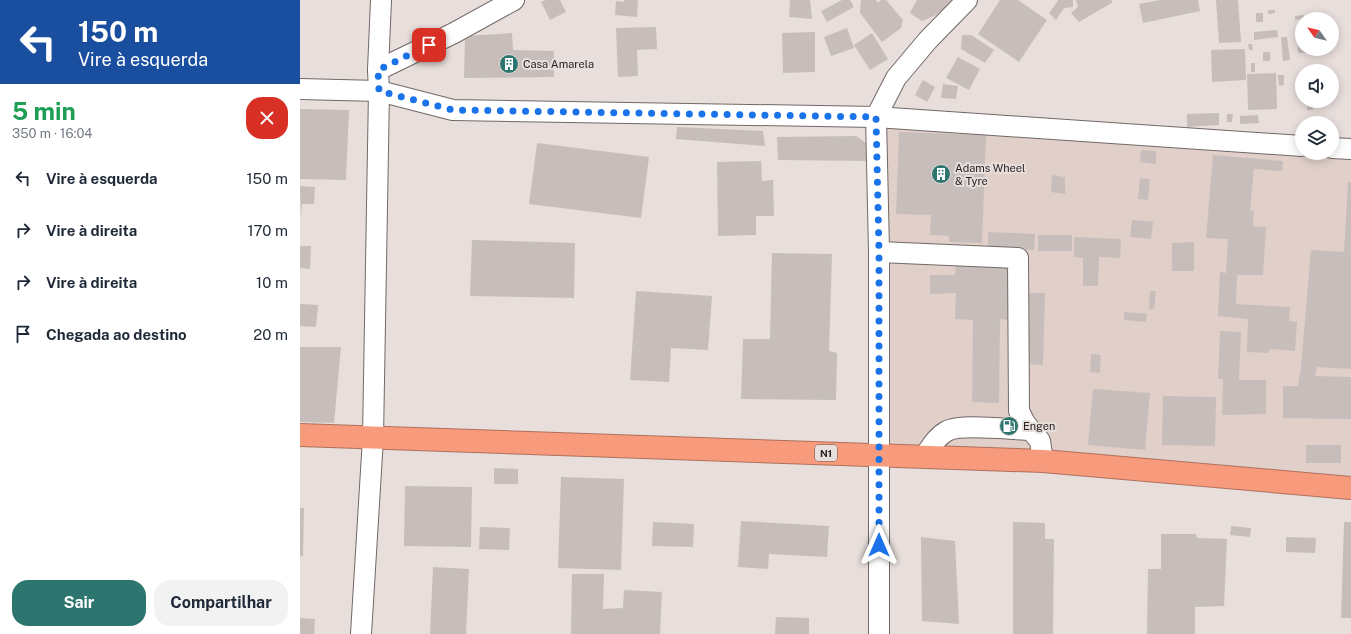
<!DOCTYPE html>
<html lang="pt">
<meta charset="utf-8">
<style>
:root{--surface:#fff;--page:#f2f2f3;--text:#1f2937;--muted:#747a83;--accent:#2d7670}
body{margin:0;font-family:"Public Sans",sans-serif;background:var(--page);color:var(--text);height:100vh;display:flex;flex-direction:column;font-size:15px;white-space:nowrap}
*{box-sizing:border-box;margin:0}
p{font-size:13px;color:var(--muted)}
.icon{flex:none;width:22px;height:22px;fill:none;stroke:currentColor;stroke-width:2;stroke-linecap:round;stroke-linejoin:round}
.map{position:relative;flex:1;overflow:hidden}
.details{display:flex;flex-direction:column;background:var(--surface);width:300px}
.details>*{flex:none}
.guide{background:#1a4fa0;color:#fff;overflow:hidden}
.needle{width:26px;rotate:304deg}
.tools{position:absolute;left:995px;top:12px;display:grid;gap:8px}
.tools a{display:grid;place-items:center;width:44px;height:44px;border-radius:50%;background:var(--surface);box-shadow:0 2px 10px #0003;font-size:20px}
.pin{position:absolute;display:grid;place-items:center;width:34px;height:34px;color:#fff;margin:-17px;border-radius:8px;box-shadow:0 2px 6px #0006}
.me{position:absolute;width:44px;margin:-22px;rotate:0deg;stroke-linejoin:round;filter:drop-shadow(0 0 3px #0008)}
.turn{display:flex;align-items:center;gap:14px;height:84px;padding:0 12px;font-size:18px}
.turn .icon{width:52px;height:52px;stroke-width:2.5}
.turn b{display:block;font-size:28px;line-height:34px}
.round{display:grid;place-items:center;flex:none;width:42px;height:42px;border-radius:16px;background:var(--page)}
.head{display:flex;align-items:center;justify-content:space-between;height:68px;padding:0 12px}
h1{font-size:24px;font-weight:700;line-height:30px;color:#1e9e55}
.primary-button{display:flex;gap:8px;margin-top:auto;padding:8px 12px}
.primary-button a{flex:1;height:46px;border-radius:16px;background:var(--accent);color:#fff;font-size:16px;font-weight:700;line-height:46px;text-align:center}
.primary-button a+a{background:var(--page);color:var(--text)}
ul{padding:0;list-style:none}
li{display:flex;align-items:center;gap:12px;height:52px;padding:0 12px}
li div{flex:1}
li b{display:block;font-size:15px}
li em{font-style:normal}
main{display:flex;flex:1;min-height:0}
.map>svg:first-child{display:block}
.built{fill:#e1cfca}
.building{fill:#c7bebb}
.lines{fill:none;stroke-linecap:round;stroke-linejoin:round}
.minor-casing{stroke:#716966;stroke-width:22}
.highway-casing{stroke:#ae705c;stroke-width:24}
.minor{stroke:#fff;stroke-width:20}
.highway{stroke:#f89a7c;stroke-width:22}
.route{stroke:#1a73e8;stroke-width:7;stroke-dasharray:0 12.6}
.labels{text-anchor:middle;stroke-width:4;stroke-linejoin:round;paint-order:stroke}
.shield{fill:#e8dedb;stroke:#605a59;stroke-width:1}
.shield-label{font-size:10px;font-weight:bold;fill:#262221}
.poi-label{font-size:11px;fill:#262221;stroke:#e8dedb;text-anchor:start}
</style>
<main>
<section class="details">
<div class="guide">
<div class="turn"><svg class="icon" aria-label="left" viewBox="0 0 24 24"><path d="M17 20v-9H6M10 6l-5 5 5 5"/></svg><div><b>150 m</b>Vire à esquerda</div></div>
</div>
<div class="head"><div><h1>5 min</h1><p>350 m · 16:04</p></div><a class="round" style="background:#d93025;color:#fff"><svg class="icon" aria-label="close" viewBox="0 0 24 24"><path d="M6 6l12 12M18 6L6 18"/></svg></a></div>
<ul>
<li><svg class="icon" aria-label="left" viewBox="0 0 24 24"><path d="M17 20v-9H6M10 6l-5 5 5 5"/></svg><div><b>Vire à esquerda</b></div><em>150 m</em></li>
<li><svg class="icon" aria-label="right" viewBox="0 0 24 24"><path d="M7 20v-9h11M14 6l5 5-5 5"/></svg><div><b>Vire à direita</b></div><em>170 m</em></li>
<li><svg class="icon" aria-label="right" viewBox="0 0 24 24"><path d="M7 20v-9h11M14 6l5 5-5 5"/></svg><div><b>Vire à direita</b></div><em>10 m</em></li>
<li><svg class="icon" aria-label="arrive" viewBox="0 0 24 24"><path d="M6 21V4h12l-3 4 3 4H6"/></svg><div><b>Chegada ao destino</b></div><em>20 m</em></li>
</ul>
<div class="primary-button"><a>Sair</a><a>Compartilhar</a></div>
</section>
<div class="map">
<svg width="1051" height="634" viewBox="0 0 1051 634">
<rect width="100%" height="100%" fill="#e8dedb"/>
<!-- built -->
<path class="built" d="M576,117l475,40v326l-472,-28z"/>
<!-- building -->
<g class="building">
<path d="M246,0h14l6,12 -16,8 -9,-18z"/>
<path d="M324,0h14l-1,17 -22,-2 1,-14 8,1z"/>
<path d="M490,0h20l2,19 -23,-2z"/>
<path d="M542,0h8l4,7 -27,15 -6,-11z"/>
<path d="M561,0h15l2,3 3,-3h5l17,20 -2,8 -19,14 -22,-29z"/>
<path d="M617,0h37l-18,15 -14,6 -12,-8z"/>
<path d="M700,0h18l29,20 -28,42 -41,-28z"/>
<path d="M757,0h16v7l-9,1 -8,12 -7,-7 9,-12z"/>
<path d="M776,0h35l2,2 -34,20 -8,-9 7,-6z"/>
<path d="M860,0h38l2,11 -57,12 -4,-19z"/>
<path d="M916,0h22l3,42 -22,1z"/>
<path d="M968,10h7v3l-7,1z"/>
<rect x="956" y="13" width="7" height="9"/>
<path d="M1004,15v4l-9,1v-4z"/>
<path d="M356,27l1,22 -20,1 1,26 -20,1 -2,-49z"/>
<path d="M547,28l7,20 -23,8 -7,-19z"/>
<path d="M977,30l1,7 -24,3v-8z"/>
<path d="M997,31h5v18h4v4h-8z"/>
<path d="M515,32v40l-32,1 -1,-40z"/>
<path d="M212,33l1,17 41,1v26l-90,1 1,-42z"/>
<path d="M572,33l16,26 -18,11 -16,-25z"/>
<path d="M662,35h9l23,15 -9,13 -24,-14z"/>
<path d="M981,37h6l3,23 -7,1z"/>
<path d="M948,44h4l1,6h-4z"/>
<path d="M945,49l1,31 -34,2 -1,-32z"/>
<rect x="963" y="52" width="7" height="9"/>
<path d="M658,57l22,12 -11,21 -23,-12z"/>
<rect x="951" y="63" width="4" height="9"/>
<path d="M976,73l1,36 -29,1 -1,-36z"/>
<path d="M978,75h6v10l-5,1z"/>
<path d="M623,80l12,7 -8,15 -12,-7z"/>
<path d="M643,84l15,2 -2,13 -15,-1z"/>
<path d="M1007,103h7l-1,7h-6z"/>
<path d="M0,109l49,1 -3,70 -46,-1z"/>
<path d="M919,113v12l-32,2v-13z"/>
<path d="M927,114h6l-1,8h-5z"/>
<path d="M958,115l1,8 -19,1v-8z"/>
<path d="M377,127l86,4 2,15 -89,-7z"/>
<path d="M599,132l87,3 -4,108 -33,-1v-6l-19,-1 1,-20 -35,-1z"/>
<path d="M556,136l11,8v17l-89,-1 -1,-23z"/>
<path d="M237,143l112,14 -8,61 -112,-14z"/>
<path d="M841,150l15,1v13l-16,-2z"/>
<path d="M913,155l70,6 -1,10 -28,-2 -4,41 4,1 -1,15 13,1 -3,48h-26l-1,29 54,3 -1,14 8,1 -2,29 -26,-2v4l-22,-1 1,-33 -30,-3 2,-44 6,1 2,-34 -22,-1z"/>
<path d="M461,161l1,20 11,-1 1,36h-18v19l-38,1 -1,-74z"/>
<path d="M752,175l13,2v17l-14,-2z"/>
<path d="M840,178l10,1 -2,21 -10,-1z"/>
<path d="M1048,182h3v187l-34,-2 -2,9 36,1v42l-68,-1v-32h15l3,-19 10,-117 33,2z"/>
<path d="M0,186l15,1 -1,17h-12l-1,15z"/>
<path d="M832,220l21,2 -2,17 -21,-2z"/>
<path d="M688,232l47,2 -1,16 -46,-2z"/>
<rect x="738" y="235" width="34" height="16"/>
<path d="M774,237l47,2 -1,19 -21,-1 -1,29h-15v-28l-9,-1z"/>
<path d="M172,240l103,3 -1,55 -104,-2z"/>
<path d="M894,242v29h-22v-28z"/>
<path d="M0,246h11l-1,23 -10,-1z"/>
<path d="M472,253l60,1 -3,97 8,2 -1,47 -95,-1 2,-60h27z"/>
<path d="M656,261h53v59l-9,-1 -1,84 -27,-1 1,-82 -18,-1 1,-26 -26,1v-19h25z"/>
<path d="M336,291l76,5 -4,54 -37,-2 -2,34 -39,-2z"/>
<path d="M850,291h6l-2,18h-5z"/>
<path d="M726,293h19l-2,72 -18,-1z"/>
<path d="M0,304l18,1 -2,22 -16,-1z"/>
<path d="M824,312l23,2 -1,8 -22,-2z"/>
<path d="M920,331l21,1 -2,48h27v34l-44,1 1,-36h-5z"/>
<path d="M0,347h41l-7,76 -34,-1z"/>
<path d="M791,354l10,1 -1,18 -10,-1z"/>
<path d="M793,389l57,4 -5,57 -57,-5z"/>
<path d="M863,396l53,1 -1,49 -53,-1z"/>
<rect x="1006" y="445" width="35" height="18"/>
<path d="M194,468l24,1v15h-24z"/>
<path d="M261,477l63,2 -3,91 -63,-2z"/>
<path d="M105,486l67,1 -1,60 -67,-1z"/>
<path d="M0,508h4l-1,48h-3z"/>
<path d="M441,521l88,5 -2,31 -58,-3 -1,15 -30,-2z"/>
<path d="M353,522l41,2 -1,23 -41,-1z"/>
<path d="M713,522l32,1v16h9l-1,95h-40z"/>
<path d="M1044,522h7v96h-10z"/>
<path d="M931,526l20,2 -1,9 -20,-2z"/>
<path d="M180,527l30,1 -1,22 -30,-1z"/>
<path d="M861,534h35l1,4 30,1 -3,67 -29,1v27h-48l1,-65h13z"/>
<path d="M621,537l34,4 4,83 -37,-3z"/>
<path d="M986,537l30,1 -1,15 -29,-1z"/>
<path d="M133,567l36,2 -3,65h-36z"/>
<path d="M272,574h32l-1,35 20,-1 1,-18 38,2 -2,42h-89z"/>
<path d="M476,617l33,1v16h-34z"/>
<path d="M0,618l15,1 -1,15h-14z"/>
</g>
<g class="lines">
<!-- minor casing -->
<g class="minor-casing">
<g id="minor">
<path d="M78,70l76,-37 60,-33"/>
<path d="M0,89l79,2 74,19 423,7 426,29"/>
<path d="M1032,148l19,1"/>
<path d="M579,252l139,6 1,153 6,12 15,18 3,20"/>
<path d="M624,457c7,-10 12,-20 23,-26 14,-8 66,-1 84,-1"/>
<path d="M61,634l12,-196 6,-347 -1,-21 3,-70"/>
<path d="M579,634v-382l-3,-135 20,-39 32,-38 39,-40"/>
</g>
</g>
<!-- highway casing -->
<g class="highway-casing">
<path id="highway" d="M0,435l743,26 308,27"/>
</g>
<!-- minor -->
<use href="#minor" class="minor"/>
<!-- highway -->
<use href="#highway" class="highway"/>
</g>
<g class="lines">
<!-- route -->
<path class="route" d="M129,45l-51,25 1,21 74,19 423,7 3,135v293"/>
</g>
<!-- icons -->
<defs>
<g id="building-disc" transform="scale(1)"><circle r="9.5" fill="#2d7670" stroke="#e8dedb"/><path d="M-4-6H4V6H1V3H-1V6H-4ZM-2.5-4.3h1.7v1.8h-1.7ZM.8-4.3h1.7v1.8H.8ZM-2.5-1h1.7V.8h-1.7ZM.8-1h1.7V.8H.8Z" fill="#fff"/></g>
<g id="fuel-disc" transform="scale(1)"><circle r="9.5" fill="#2d7670" stroke="#e8dedb"/><path d="M-5.5-6h7V0h2V4h1.3V-2.5L3-4.5l.8-.8L6-3V5H2.5V1h-1V6h-7ZM-4.2-4.7v3.2H.2V-4.7Z" fill="#fff"/></g>
</defs>
<g fill-rule="evenodd">
<use href="#building-disc" x="209" y="64"/>
<use href="#building-disc" x="641" y="174"/>
<use href="#fuel-disc" x="709" y="426"/>
</g>
<g class="labels">
<!-- shield labels -->
<rect class="shield" x="515" y="445" width="22" height="16" rx="3"/>
<g class="shield-label">
<text x="526" y="457">N1</text>
</g>
<!-- poi labels -->
<g class="poi-label">
<text x="223" y="68">Casa Amarela</text>
<text x="655" y="172">Adams Wheel<tspan x="655" dy="13">&amp; Tyre</tspan></text>
<text x="723" y="430">Engen</text>
</g>
</g>
</svg>
<div class="tools">
<a><svg class="needle" viewBox="-14 -14 28 28"><path d="M0-13l5 13h-10z" fill="#e53935"/><path d="M0 13l5-13h-10z" fill="#747a83"/></svg></a>
<a><svg class="icon" aria-label="sound" viewBox="0 0 24 24"><path d="M4 9h4l5-4v14l-5-4H4zM17 9q2 3 0 6"/></svg></a>
<a><svg class="icon" aria-label="layers" viewBox="0 0 24 24"><path d="M12 4l9 5-9 5-9-5zM3 14l9 5 9-5"/></svg></a>
</div>
<div class="pin" style="left:129px;top:45px;background:#d93025"><svg class="icon" aria-label="arrive" viewBox="0 0 24 24"><path d="M6 21V4h12l-3 4 3 4H6"/></svg></div>
<svg class="me" style="left:579px;top:545px" viewBox="-20 -20 40 40"><path d="M0-17L14 15 0 8-14 15z" fill="#1a73e8" stroke="#fff" stroke-width="4"/></svg>
</div>
</main>
